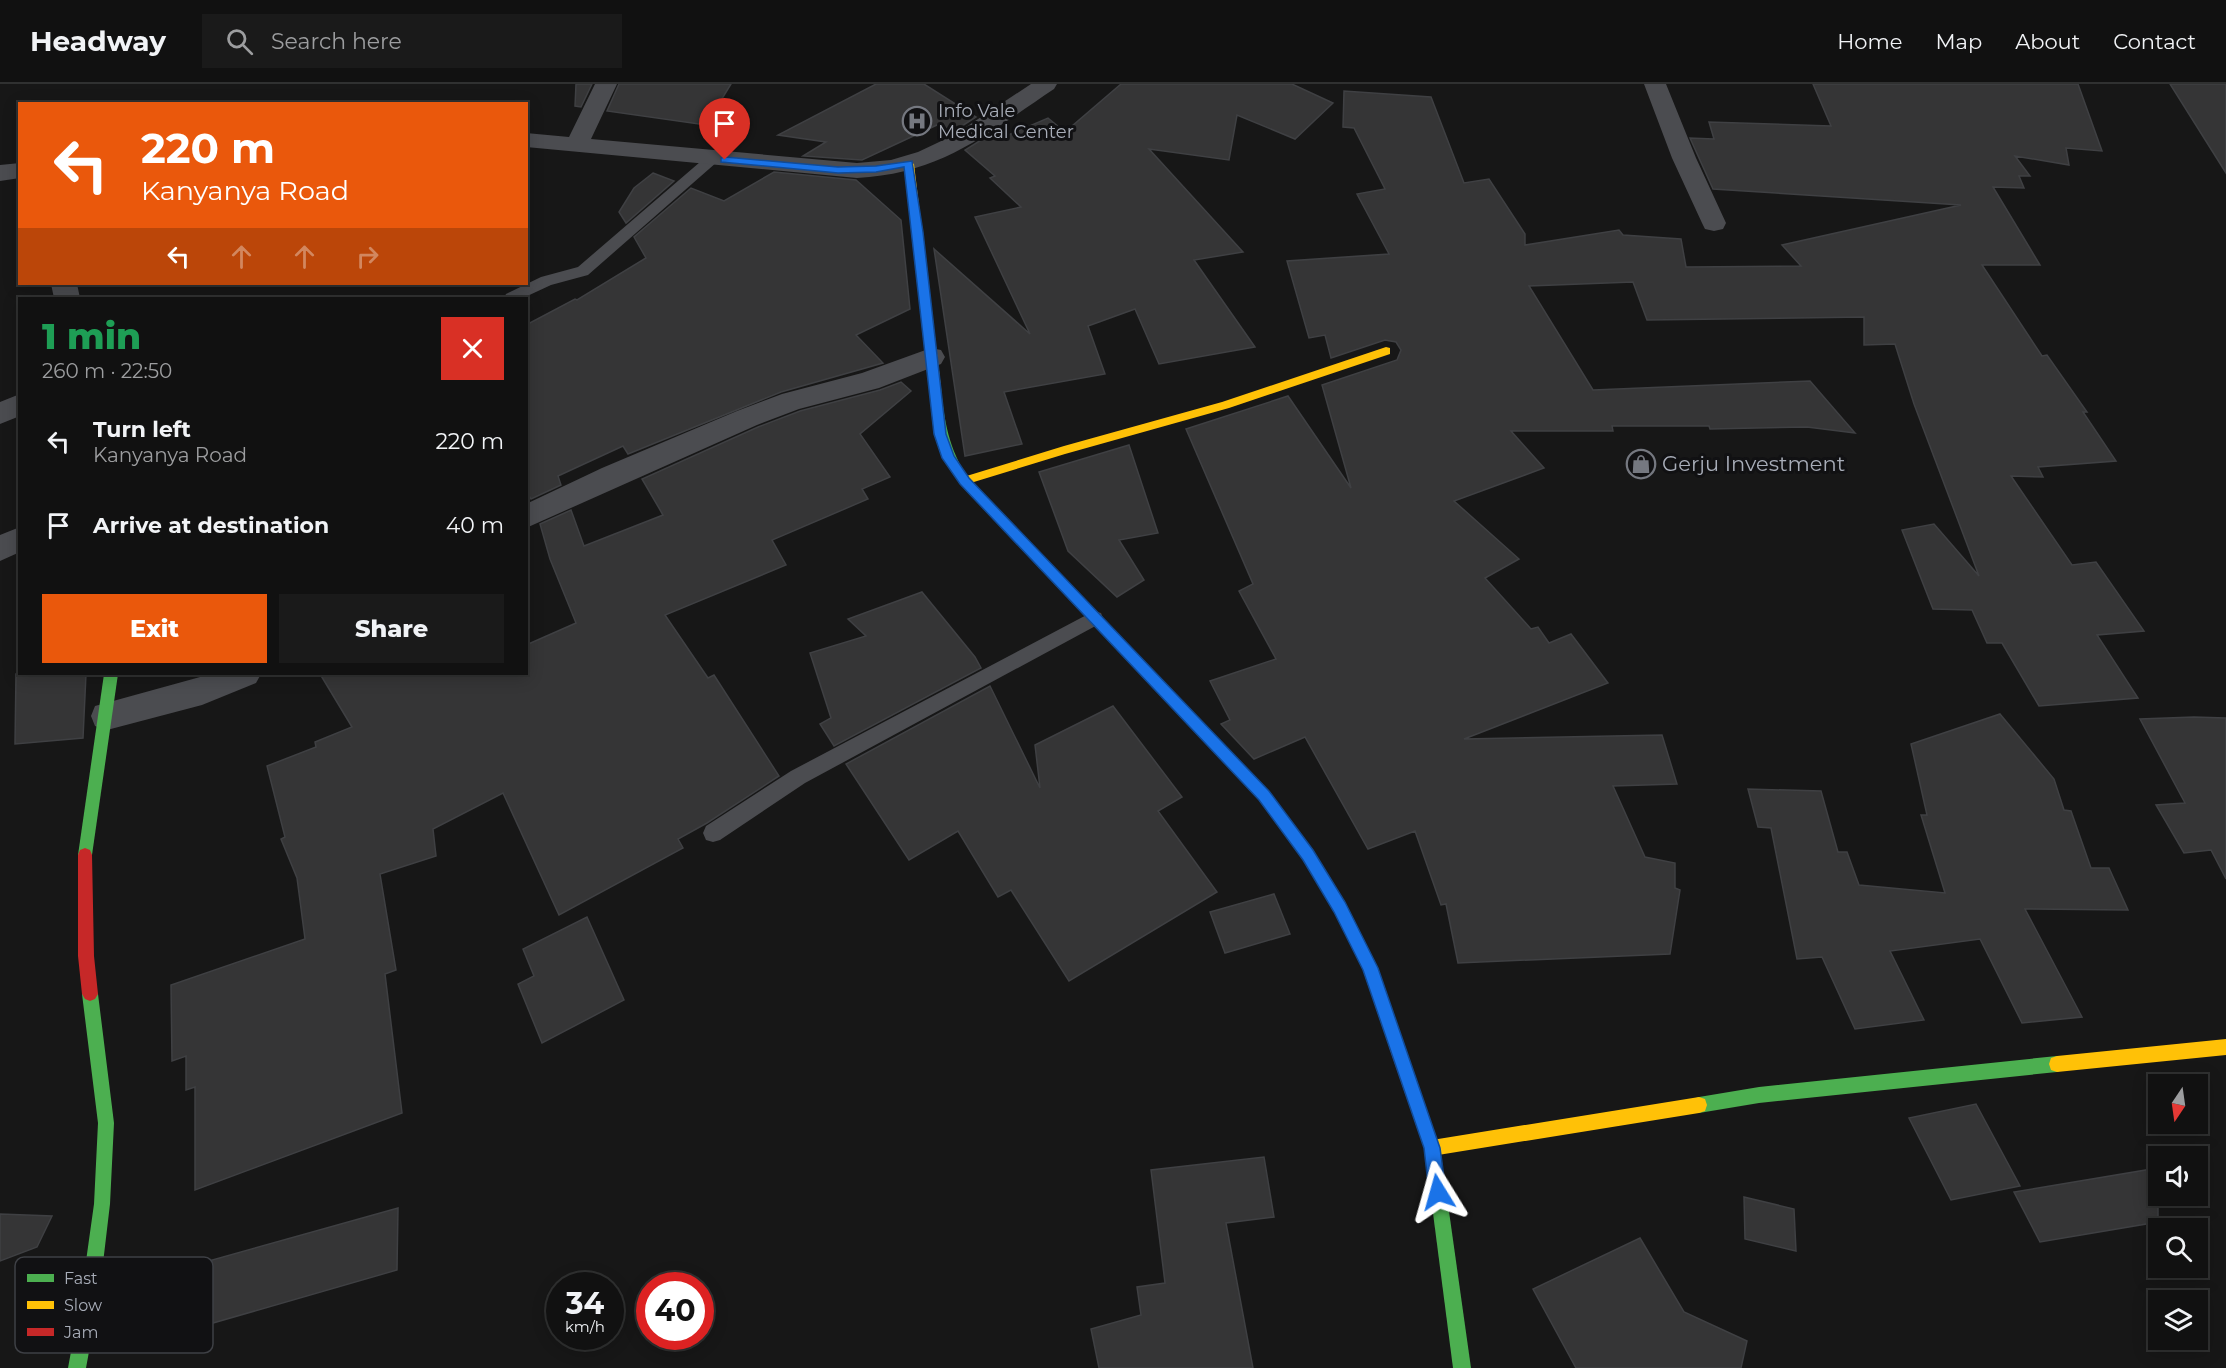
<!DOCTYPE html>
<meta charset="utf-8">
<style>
:root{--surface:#111;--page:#1a1a1a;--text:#f1f3f6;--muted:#9c9d9f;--line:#303131;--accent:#ea580c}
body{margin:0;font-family:Montserrat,sans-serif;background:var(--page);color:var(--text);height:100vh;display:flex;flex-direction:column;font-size:22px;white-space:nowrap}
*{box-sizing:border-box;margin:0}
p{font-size:20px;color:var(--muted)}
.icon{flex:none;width:33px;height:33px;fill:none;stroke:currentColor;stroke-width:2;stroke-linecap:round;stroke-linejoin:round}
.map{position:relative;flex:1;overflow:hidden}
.panel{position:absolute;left:18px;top:213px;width:510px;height:378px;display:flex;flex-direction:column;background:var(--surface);border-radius:0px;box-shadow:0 3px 15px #0003,0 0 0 2px var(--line)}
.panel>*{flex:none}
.top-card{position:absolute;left:18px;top:18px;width:510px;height:183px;border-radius:0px;box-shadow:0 3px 15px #0003,0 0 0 2px var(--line);background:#ea580c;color:#fff;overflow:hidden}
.needle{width:39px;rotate:193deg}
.tools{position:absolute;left:2148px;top:990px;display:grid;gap:12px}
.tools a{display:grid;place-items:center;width:60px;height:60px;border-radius:0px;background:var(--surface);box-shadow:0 3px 15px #0003,0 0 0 2px var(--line);font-size:30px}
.speed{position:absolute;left:546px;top:1188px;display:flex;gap:12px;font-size:30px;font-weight:700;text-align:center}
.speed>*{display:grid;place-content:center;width:78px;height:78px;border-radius:50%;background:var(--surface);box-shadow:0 3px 15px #0003,0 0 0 2px var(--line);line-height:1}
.speed small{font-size:15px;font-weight:400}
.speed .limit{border:9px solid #d22;background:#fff;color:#111}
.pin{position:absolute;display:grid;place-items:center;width:51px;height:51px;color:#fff;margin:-62px -26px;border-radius:50% 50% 50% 0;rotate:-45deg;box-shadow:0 0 6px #0007}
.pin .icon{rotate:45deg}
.me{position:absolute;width:66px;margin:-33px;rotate:352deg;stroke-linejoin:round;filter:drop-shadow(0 0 4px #0008)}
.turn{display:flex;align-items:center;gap:21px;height:126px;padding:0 24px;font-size:27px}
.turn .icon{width:78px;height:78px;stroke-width:2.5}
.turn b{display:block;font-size:42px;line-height:51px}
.lanes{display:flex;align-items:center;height:57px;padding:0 24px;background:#0003;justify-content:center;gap:30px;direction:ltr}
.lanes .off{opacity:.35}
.round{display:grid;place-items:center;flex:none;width:63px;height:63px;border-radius:0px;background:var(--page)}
.summary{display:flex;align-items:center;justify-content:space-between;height:102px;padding:0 24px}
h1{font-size:36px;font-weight:800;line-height:45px;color:#1e9e55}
.primary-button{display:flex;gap:12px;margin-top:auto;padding:12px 24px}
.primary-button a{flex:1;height:69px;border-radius:0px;background:var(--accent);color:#fff;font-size:24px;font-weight:800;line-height:69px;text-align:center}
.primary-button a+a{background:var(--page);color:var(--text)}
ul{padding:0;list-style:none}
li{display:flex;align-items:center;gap:18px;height:84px;padding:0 24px}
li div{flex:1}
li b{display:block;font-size:22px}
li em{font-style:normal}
header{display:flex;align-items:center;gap:36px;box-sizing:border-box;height:84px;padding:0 30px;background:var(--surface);border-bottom:2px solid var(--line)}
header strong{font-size:28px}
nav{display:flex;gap:33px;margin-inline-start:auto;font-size:21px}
.search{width:420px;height:54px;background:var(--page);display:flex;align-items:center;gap:15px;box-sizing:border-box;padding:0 21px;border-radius:0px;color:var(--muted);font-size:22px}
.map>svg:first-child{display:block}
.building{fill:#353536;stroke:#3f4043;stroke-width:1.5}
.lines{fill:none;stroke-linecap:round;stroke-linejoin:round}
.lane{fill:#4b4c50;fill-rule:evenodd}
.street{fill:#4b4c50;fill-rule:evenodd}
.fast{fill:#4caf50;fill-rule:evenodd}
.slow{fill:#ffc107;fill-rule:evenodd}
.jam{fill:#c62828;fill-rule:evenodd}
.route{fill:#1a73e8;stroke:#114b97;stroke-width:1.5}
.labels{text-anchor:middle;stroke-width:6;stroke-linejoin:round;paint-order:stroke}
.far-poi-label{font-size:18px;fill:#a8adb8;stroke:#111113;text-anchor:start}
.poi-label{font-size:21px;fill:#a8adb8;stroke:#111113;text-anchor:start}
.key{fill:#111113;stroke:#3e4045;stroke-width:1.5}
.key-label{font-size:16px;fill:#a8adb8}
</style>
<header>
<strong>Headway</strong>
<div class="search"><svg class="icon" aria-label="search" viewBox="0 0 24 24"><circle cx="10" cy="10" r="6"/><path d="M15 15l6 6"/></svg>Search here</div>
<nav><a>Home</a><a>Map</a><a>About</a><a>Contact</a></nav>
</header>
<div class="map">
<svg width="2226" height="1284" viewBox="0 0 2226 1284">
<rect width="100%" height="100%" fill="#171717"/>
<!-- building -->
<g class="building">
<path d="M576,0h16l-11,23 -6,-1z"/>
<path d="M619,0h112l-25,41 -99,-14z"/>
<path d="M876,0h48l52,33 -28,18 -11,-10 -75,35 -59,-4 23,-14 -48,-7z"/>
<path d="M1121,0h171l41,19 -38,36 -58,-24 -8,45 -80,-11 94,103 -49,8 61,87 -96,17 -24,-55 -47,17 17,48 -101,18 18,52 -57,12 -31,-207 96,85 -55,-117 46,-10 -31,-29 5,-2 -30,-26 32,-20 9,6 42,-18 17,14z"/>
<path d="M1813,0h265l24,67 -36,-3 3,17 -54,-9 15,20h-11l5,12 -31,-1 47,78h-58l60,91 5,-1 40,57h-4l33,49 -78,6 5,10 -32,-1 61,89 24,-3 48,69 -47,4 41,63 -99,8 -37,-63h-15l-15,-33 -39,-1 -31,-79 32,-6 45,52 -65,-172 -19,-60 -31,1v-28l-217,3 -14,-38 -104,4 64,104 217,-9 45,52 -48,-6 -97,2 -1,-3h-97l1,5h-102l33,37 -90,33 65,58 -34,19 46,51 7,-2 11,16 22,-9 37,49 -144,56 198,-4 15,49 -64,2 32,71 30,6v25l5,2 -10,64 -212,9 -12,-59 -5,1 -26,-74 -47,18 -63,-112 -51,22 -33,-35 9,-4 -20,-39 66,-22 -37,-68 14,-7 -67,-155 102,-33 63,92 -29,-103 75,-25 4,-10 -5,-8 -11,-2 -54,18 -6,-23 -16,3 -22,-77 102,-7 -32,-60 28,-5 -31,-61 -11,-1 1,-36 87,6 33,86 25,-4 36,55v11l94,-15 4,5 58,4 5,28 115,-1 -19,-21 179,-40 -248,-16 -23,-51 24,1 -5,-17 122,4z"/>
<path d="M2170,0h56v89z"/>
<path d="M774,88l82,8 45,40 9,89 -54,26 27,28 -102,29 -153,62 -5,-8 -65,30 3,9 -30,14 -5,-9v-165l49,-26 2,1 69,-42 -12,-21 57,-49 33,13z"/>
<path d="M653,89l21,8 -48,42 -7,-11 15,-24z"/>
<path d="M901,298l10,9 -51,43 30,43 -28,12 6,10 -96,41 14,25 -121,50 43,63 6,-3 65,101 -72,47 -29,16 5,9 -124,67 -56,-122 -70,36 3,27 -56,18 16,96 -11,4 17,139 -207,77v-103l-9,3v-34l-14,5 -1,-76 134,-46 -8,-61 -16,-39 4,-2 -18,-71 49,-19 -1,-5 37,-15 -32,-53h206v-29l50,-22 -26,-64 -10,-35 31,-14 13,36 79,-31 -21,-36 116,-52 42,-16 80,-21z"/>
<path d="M1129,361l29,88 -39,7 25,40 -27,17 -49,-46 -29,-79z"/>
<path d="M922,508l53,65 6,11 -147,78 -14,-22 11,-6 -21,-65 56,-17 -18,-17z"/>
<path d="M16,590h70l-3,64 -68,6z"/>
<path d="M990,602l50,102 -5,-43 78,-39 69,91 -24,14 59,81 -148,89 -58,-91 -13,7 -40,-66 -49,29 -63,-96z"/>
<path d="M2000,630l54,65 10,31 7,1 20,57h18l19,42 -103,-1 57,108 -60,6 -42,-84 -90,12 34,69 -69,9 -33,-72 -25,2 -26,-131 -13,-1 -10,-38 73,2 17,61h9l12,33 86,8 -24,-78h6l-16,-71z"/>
<path d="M2194,633l32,1v161l-15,-29 -27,3 -28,-48 29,-2 -45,-84z"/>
<path d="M1274,810l16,40 -65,19 -15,-41z"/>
<path d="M587,833l37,83 -82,43 -24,-59 16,-8 -11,-27z"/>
<path d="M1976,1020l44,82 -69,14 -42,-82z"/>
<path d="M1264,1073l10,60 -48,6 27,145h-154l-8,-39 50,-14 -4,-28 28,-4 -14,-113z"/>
<path d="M2158,1084v54l-118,20 -26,-50z"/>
<path d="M1744,1113l50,12 2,42 -51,-12z"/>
<path d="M398,1124l-1,62 -222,64 5,-65z"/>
<path d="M0,1130l52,2 -15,31 -37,14z"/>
<path d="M1640,1154l44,74 63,29 -6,27h-165l-43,-79z"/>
</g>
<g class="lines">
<!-- lane -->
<g class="lane">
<path d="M712,71l7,4 -2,3 -129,113 -37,10 -28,13h-19l2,-4 35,-17 37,-10 129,-111z"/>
<path d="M1094,527l7,2 2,5 -2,5 -296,160 -85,57 -7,2 -7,-2 -3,-7 3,-7 85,-55z"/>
</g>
<!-- street -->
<g class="street">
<path d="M595,0h22l-26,55 266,24 34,-3 27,-8 36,-17 77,-51h26l-3,5c-66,44 -113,85 -197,89l-331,-31v-14l43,4z"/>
<path d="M1644,0h22l30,74 30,65 -3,6 -9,2 -9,-2 -3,-6 -30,-65z"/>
<path d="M20,79v15l-20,3v-16z"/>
<path d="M51,200h26l3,14h-26z"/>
<path d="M931,264l10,2 4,7 -4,7 -62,24 -80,21 -42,16 -231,103v-24l76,-36 135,-57 45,-17 80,-21z"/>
<path d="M20,310v22l-20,8v-22z"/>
<path d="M20,443v25l-20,9v-26z"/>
<path d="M211,590h50l-5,9 -54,22 -95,25 -12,-4 -4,-10 4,-10z"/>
</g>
<!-- fast -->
<g class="fast">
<path d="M935,299l6,4c3,34 8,62 27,91l250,260 2,4 -2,4 -5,2 -5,-2 -248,-262c-22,-33 -27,-58 -31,-97z"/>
<path d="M104,590h14l-26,181 -2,5 -5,2 -5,-2 -2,-5z"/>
<path d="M90,903l5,2 3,5 16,129 -4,81 -11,93 -13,71h-18l13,-71 13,-93 4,-81 -16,-129 3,-5z"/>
<path d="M2057,972l6,2 2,6 -2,6 -6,2 -298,31 -60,10 -6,-2 -2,-6 2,-6 6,-2 60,-10z"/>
<path d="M1438,1098l6,2 2,6 25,178h-18l-23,-178 2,-6z"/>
</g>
<!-- slow -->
<g class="slow">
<path d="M909,77l5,3 27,223 -6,4 -6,-4 -25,-223z"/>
<path d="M1386,263l4,1v6l-161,54 -164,46 -101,31 -6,-4 2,-3 104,-32 158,-44z"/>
<path d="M1213,652l5,2 51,54 44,58 32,52 33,66 27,79 -2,5 -6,3 -6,-3 -28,-82 -28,-58 -32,-52 -44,-60 -51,-54 -2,-4 2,-4z"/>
<path d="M2226,955v16l-169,17 -6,-2 -2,-6 2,-6 6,-2z"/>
<path d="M1699,1013l6,2 2,6 -2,6 -6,2 -267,43 -6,-2 -2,-6 2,-6 6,-2z"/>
</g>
<!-- jam -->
<g class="jam">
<path d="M85,764l5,2 2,5 2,101 4,38 -3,5 -5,2 -5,-2 -3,-5 -4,-38v-101l2,-5z"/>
<path d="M1397,955l6,3 2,5 35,101 6,42 -2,6 -6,2 -6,-2 -2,-6 -6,-42 -35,-101 2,-5z"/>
</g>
</g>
<!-- route -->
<path class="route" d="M725,73l113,10 38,-1 36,-5 11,71 23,202 8,22 15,22 300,313 44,59 32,52 33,66 62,180 6,44 -2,6 -6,2 -6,-2 -3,-6 -5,-44 -61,-178 -29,-58 -31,-52 -44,-60 -299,-316 -18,-26 -8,-24 -30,-267 -28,5 -38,1 -117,-11v-4z"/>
<!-- icons -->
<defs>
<g id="hospital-ring" transform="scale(1.5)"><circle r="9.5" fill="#111113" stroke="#757880" stroke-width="1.5"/><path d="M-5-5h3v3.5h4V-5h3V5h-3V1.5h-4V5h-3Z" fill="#757880"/></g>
<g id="shop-ring" transform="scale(1.5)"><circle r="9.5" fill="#111113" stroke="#757880" stroke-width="1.5"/><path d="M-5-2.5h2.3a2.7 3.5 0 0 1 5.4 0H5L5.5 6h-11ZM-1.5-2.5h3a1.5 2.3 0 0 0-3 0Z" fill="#757880"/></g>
</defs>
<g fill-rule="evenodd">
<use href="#hospital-ring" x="917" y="37"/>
<use href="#shop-ring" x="1641" y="380"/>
</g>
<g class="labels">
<!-- far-poi labels -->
<g class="far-poi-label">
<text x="938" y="33">Info Vale<tspan x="938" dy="21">Medical Center</tspan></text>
</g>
<!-- poi labels -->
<g class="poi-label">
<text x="1662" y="387">Gerju Investment</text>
</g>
</g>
<!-- legend -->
<rect x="15" y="1173" width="198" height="96" rx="9" class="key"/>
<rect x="27" y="1190" width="27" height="8" fill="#4caf50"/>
<rect x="27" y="1217" width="27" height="8" fill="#ffc107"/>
<rect x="27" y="1244" width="27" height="8" fill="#c62828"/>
<g class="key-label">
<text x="64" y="1200">Fast</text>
<text x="64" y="1227">Slow</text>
<text x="64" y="1254">Jam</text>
</g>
</svg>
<div class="tools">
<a><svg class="needle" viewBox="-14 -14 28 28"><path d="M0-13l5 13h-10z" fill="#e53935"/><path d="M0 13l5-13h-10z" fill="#9c9d9f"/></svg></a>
<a><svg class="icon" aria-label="sound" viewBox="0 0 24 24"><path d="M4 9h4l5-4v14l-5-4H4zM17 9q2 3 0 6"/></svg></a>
<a><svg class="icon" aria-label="search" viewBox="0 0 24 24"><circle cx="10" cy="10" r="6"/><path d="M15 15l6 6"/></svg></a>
<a><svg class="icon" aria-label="layers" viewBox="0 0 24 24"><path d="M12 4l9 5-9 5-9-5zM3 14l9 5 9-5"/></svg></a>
</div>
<div class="speed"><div>34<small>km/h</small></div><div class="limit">40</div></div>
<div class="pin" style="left:725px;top:76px;background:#d93025"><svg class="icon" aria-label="arrive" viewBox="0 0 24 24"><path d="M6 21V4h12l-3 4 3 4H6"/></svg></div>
<svg class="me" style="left:1438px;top:1108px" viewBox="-20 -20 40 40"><path d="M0-17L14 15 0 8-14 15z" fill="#1a73e8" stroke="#fff" stroke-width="4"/></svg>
<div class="top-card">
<div class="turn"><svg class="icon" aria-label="left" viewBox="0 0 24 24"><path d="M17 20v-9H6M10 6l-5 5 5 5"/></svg><div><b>220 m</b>Kanyanya Road</div></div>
<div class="lanes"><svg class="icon" aria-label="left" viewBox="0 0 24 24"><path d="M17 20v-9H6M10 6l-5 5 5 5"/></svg><svg class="icon off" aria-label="ahead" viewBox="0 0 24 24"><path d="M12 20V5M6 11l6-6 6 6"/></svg><svg class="icon off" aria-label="ahead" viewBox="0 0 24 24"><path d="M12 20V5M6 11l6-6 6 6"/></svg><svg class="icon off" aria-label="right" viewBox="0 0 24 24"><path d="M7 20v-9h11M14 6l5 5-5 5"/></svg></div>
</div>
<section class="panel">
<div class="summary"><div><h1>1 min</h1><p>260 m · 22:50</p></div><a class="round" style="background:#d93025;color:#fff"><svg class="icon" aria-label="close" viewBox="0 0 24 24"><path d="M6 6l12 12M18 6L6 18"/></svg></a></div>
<ul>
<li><svg class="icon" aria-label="left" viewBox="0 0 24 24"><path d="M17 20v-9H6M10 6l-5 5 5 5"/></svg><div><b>Turn left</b><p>Kanyanya Road</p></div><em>220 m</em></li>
<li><svg class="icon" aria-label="arrive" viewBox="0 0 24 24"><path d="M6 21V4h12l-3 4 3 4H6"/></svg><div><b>Arrive at destination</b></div><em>40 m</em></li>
</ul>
<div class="primary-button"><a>Exit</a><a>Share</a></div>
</section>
</div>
